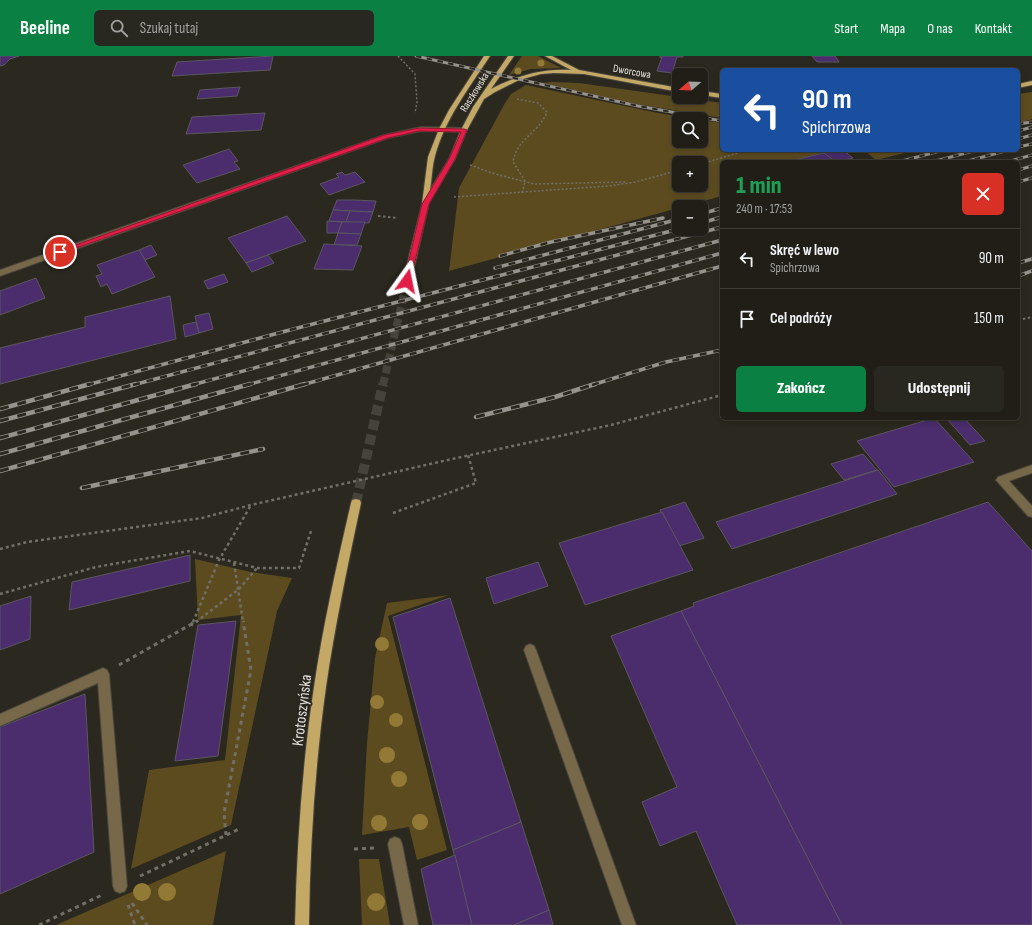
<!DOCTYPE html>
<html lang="pl">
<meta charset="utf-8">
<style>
:root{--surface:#201e17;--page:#282720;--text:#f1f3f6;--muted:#a2a2a1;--line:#3d3c36;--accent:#0b8043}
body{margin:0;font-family:"Sofia Sans Condensed",sans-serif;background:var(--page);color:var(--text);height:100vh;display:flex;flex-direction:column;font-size:15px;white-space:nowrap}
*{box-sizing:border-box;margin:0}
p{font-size:13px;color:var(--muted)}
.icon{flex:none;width:22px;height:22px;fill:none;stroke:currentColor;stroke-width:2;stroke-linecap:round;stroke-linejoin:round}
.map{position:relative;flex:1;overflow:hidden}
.details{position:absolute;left:720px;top:104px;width:300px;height:260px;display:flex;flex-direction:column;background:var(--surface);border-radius:6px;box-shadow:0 2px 6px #0003,0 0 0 1px var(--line)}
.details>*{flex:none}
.banner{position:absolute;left:720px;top:12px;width:300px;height:84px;border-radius:6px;box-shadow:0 2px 6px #0003,0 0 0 1px var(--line);background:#1a4fa0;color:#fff;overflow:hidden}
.needle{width:26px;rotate:251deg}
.fabs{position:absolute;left:672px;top:12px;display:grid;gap:8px}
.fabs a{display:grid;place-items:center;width:36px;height:36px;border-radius:6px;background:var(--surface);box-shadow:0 2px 6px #0003,0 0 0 1px var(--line);font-size:20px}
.pin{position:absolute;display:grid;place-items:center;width:34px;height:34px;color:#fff;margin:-17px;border:2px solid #fff;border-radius:50%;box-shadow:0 1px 4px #0007}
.me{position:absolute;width:44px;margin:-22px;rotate:12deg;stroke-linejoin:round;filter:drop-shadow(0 0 3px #0008)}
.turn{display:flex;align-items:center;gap:14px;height:84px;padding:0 16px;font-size:18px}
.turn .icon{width:52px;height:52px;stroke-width:2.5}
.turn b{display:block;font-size:28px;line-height:34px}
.round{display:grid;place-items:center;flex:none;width:42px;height:42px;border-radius:6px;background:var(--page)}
.headline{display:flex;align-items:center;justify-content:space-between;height:68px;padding:0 16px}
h1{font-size:24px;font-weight:800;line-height:30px;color:#1e9e55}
.button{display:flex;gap:8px;margin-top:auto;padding:8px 16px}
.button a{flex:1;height:46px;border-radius:6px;background:var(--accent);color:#fff;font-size:16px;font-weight:800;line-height:46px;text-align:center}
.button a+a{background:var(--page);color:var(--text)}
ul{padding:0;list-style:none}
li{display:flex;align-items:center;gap:12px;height:60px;padding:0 16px;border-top:1px solid var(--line)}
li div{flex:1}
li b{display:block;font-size:15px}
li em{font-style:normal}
header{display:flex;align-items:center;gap:24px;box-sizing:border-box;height:56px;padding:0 20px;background:var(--accent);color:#fff}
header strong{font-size:19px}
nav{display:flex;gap:22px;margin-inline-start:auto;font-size:14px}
.search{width:280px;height:36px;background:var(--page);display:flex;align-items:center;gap:10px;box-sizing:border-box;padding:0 14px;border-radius:6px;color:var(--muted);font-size:15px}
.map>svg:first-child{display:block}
.green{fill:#5d4b20;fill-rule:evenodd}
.building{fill:#4b2c6c;stroke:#5b5760}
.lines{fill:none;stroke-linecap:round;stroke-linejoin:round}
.major-tunnel-far1{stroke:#46433b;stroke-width:8;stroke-dasharray:8 4;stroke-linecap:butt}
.major-tunnel{stroke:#46433b;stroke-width:10;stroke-dasharray:10 5;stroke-linecap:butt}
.minor-casing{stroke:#48453d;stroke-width:2}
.major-casing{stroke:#48453d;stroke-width:2}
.path-far3{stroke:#726f67;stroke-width:1.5;stroke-dasharray:2 2;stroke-linecap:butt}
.path-far2{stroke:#726f67;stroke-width:2;stroke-dasharray:2.5 2.5;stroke-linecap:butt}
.path-far1{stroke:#726f67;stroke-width:2.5;stroke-dasharray:3 3;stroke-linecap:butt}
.path{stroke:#726f67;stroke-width:3;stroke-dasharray:4 4;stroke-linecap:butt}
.minor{fill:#766849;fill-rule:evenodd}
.major{fill:#c4a865;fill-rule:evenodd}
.rail-far2-casing{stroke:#96938d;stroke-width:3}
.rail-far1-casing{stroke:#96938d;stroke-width:3.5}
.rail-casing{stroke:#96938d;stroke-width:4.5}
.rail-far2{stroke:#2b281f;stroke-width:2;stroke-dasharray:5.5;stroke-linecap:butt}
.rail-far1{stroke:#2b281f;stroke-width:2.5;stroke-dasharray:7;stroke-linecap:butt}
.rail{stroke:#2b281f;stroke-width:3;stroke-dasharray:9;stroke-linecap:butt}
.tree{fill:#927936}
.route{fill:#e11d48;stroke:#92132f}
.labels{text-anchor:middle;stroke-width:3.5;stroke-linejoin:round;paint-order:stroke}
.far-street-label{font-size:11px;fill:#e2dfda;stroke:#2b281f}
.near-street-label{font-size:16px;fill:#e2dfda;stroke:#2b281f}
</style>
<header>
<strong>Beeline</strong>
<div class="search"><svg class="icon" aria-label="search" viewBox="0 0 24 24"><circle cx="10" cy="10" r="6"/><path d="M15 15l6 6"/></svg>Szukaj tutaj</div>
<nav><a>Start</a><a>Mapa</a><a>O nas</a><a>Kontakt</a></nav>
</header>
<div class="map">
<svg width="1032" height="869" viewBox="0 0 1032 869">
<rect width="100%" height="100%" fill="#2b281f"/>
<!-- green -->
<g class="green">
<path d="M522,0h16l23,12 -30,1 -22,6z"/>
<path d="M552,26l27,1 143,20v15l-86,-14 -93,-21z"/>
<path d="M526,29l132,28 38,6h-17v22h22v-21l21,3v27h97l2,10 -2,2h-97v34l-273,75 10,-83 46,-85 6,-9zM679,107h22v22h-22z"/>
<path d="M1032,36v27l-14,5v-30z"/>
<path d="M864,94h53l-41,10z"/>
<path d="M195,503l56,13 41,6 -15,33 -46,214 -100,44 18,-99 76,-10 16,-145 -43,5z"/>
<path d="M449,539l-61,21 59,234 -30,10 -8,-33 -47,8 5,-92 8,-85 12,-55z"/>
<path d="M226,795l-13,74h-157z"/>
<path d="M359,803h20l11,66h-28z"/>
</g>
<!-- building -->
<g class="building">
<path d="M0,0h19l-9,3 -6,6 -4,1z"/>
<path d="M273,0l-3,14 -98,6 5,-14z"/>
<path d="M660,0h23v1h-6l-5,16 -15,-2 5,-14 -2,1z"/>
<path d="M812,0h23l4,6h-22z"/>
<path d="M240,31l-3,9 -40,3 3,-9z"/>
<path d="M265,57l-4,17 -75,4 6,-17z"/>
<path d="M229,93l9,12 -4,1 6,7 -43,14 -14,-18z"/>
<path d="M832,94h11l10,8 -17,4 -13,-10z"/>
<path d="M824,97l12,9h-49l24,-6z"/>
<path d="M342,116l3,3 10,-3 10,10 -36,13 -9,-11 19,-7 -3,-3z"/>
<path d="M337,144h17l22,1 -3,11 -40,-2z"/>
<path d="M333,154l17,1 -4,11 -17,-1z"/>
<path d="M350,155l23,1 -4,11 -23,-1z"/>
<path d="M287,160l19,25 -60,22 -18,-25z"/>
<path d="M327,165l15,1 -4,11h-11z"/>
<path d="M342,166h23l-4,12 -23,-1z"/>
<path d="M338,177l23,1 -4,11h-23z"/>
<path d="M324,188l38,2 -9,24 -39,-1z"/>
<path d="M151,189l6,10 -12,5 -6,-10z"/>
<path d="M139,194l16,27 -43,17 -5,-10 -6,3 -5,-11 6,-2 -5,-9z"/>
<path d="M268,199l6,8 -22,9 -6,-9z"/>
<path d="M224,218l4,8 -20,7 -4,-8z"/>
<path d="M36,222l9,20 -45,17v-24z"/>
<path d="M170,240l6,43 -176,45v-36l85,-21v-10z"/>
<path d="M209,257l4,16 -14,4 -4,-17z"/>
<path d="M196,266l3,11 -14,4 -2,-12z"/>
<path d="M934,362l40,44 -80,25 -37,-46z"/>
<path d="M946,362h18l21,23 -15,4z"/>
<path d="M863,398l14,16 -33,10 -13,-16z"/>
<path d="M878,414l19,24 -165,55 -16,-27z"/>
<path d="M685,446l19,36 -25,8 -19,-36z"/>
<path d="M988,446l44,49v374h-190l-161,-314 13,-5 -1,-3z"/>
<path d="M662,456l31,58 -108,35 -26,-62z"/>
<path d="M190,499v26l-121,29 3,-28z"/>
<path d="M538,506l10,24 -54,18 -8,-26z"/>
<path d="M31,540l-1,43 -30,11v-44z"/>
<path d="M450,542l71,224 -68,28 -60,-233z"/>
<path d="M681,555l161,314h-105l-41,-94 -36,15 -18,-44 35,-15 -66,-151z"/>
<path d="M236,565l-18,135 -43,5 23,-136z"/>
<path d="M85,638l9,158 -94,42v-167z"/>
<path d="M521,766l28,88 -35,15h-42l-19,-75z"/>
<path d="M455,799l17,70h-39l-12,-56z"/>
<path d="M549,854l4,15h-39z"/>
</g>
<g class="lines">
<!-- major-tunnel-far1 -->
<path class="major-tunnel-far1" d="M383,329l24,-104"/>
<!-- major-tunnel -->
<path class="major-tunnel" d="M356,447l27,-119"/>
<!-- minor casing -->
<g class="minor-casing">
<g id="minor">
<path d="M421,71l43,1 3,2 -3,2 -43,-1 -33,7 -388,138v-6l384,-135z"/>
<path d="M1032,409v8l-23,8 23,25v11l-4,-1 -32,-36 2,-3z"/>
<path d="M530,588l4,2 2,4 100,275h-14l-98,-275 2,-4z"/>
<path d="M103,612l4,2 2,4 18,212 -2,5 -5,2 -5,-2 -2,-5 -15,-203 -98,43v-12z"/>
<path d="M395,781l5,2 2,5 16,81h-14l-16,-81 2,-5z"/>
</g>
</g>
<!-- major casing -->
<g class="major-casing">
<g id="major">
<path d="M484,0h6c-21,32 -45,63 -55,100 -3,11 -3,23 -5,34l19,-31 12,-29 12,-23 35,-51h6l-23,33c25,-13 52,-21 80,-19l-26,-14h7l27,14 100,18v4l-95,-18 -30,-1 -13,1 -22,6 -24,12 -11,7 -17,31 -12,29 -26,44 -18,78 -1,2h-6l-1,-2 19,-77 6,-47 11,-28 10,-19z"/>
<path d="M1032,25v4l-14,3v-4z"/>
<path d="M701,35l21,3v4l-21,-3z"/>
<path d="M356,443l4,1 1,3c-13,61 -26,122 -35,184 -11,79 -16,158 -17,238h-14c2,-80 7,-159 19,-238 9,-62 23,-123 37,-184l1,-3z"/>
</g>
</g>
<!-- path-far3 -->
<g class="path-far3">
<path d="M398,0l17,18 2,28 -2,11"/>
<path d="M517,43l21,4 9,9c-8,21 -30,26 -34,50l12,19 -3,12"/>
<path d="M701,108l47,-14"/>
<path d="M470,109l22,8 42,11 91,-2"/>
<path d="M454,141l154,-11 28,-4 43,-12"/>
</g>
<!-- path-far2 -->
<g class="path-far2">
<path d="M378,160l20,2"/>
<path d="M1018,264l14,-3"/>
</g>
<!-- path-far1 -->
<g class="path-far1">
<path d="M393,457l83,-30 -8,-28"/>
<path d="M0,493l27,-7 175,-24 49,-13 201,-46 159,-34 111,-30"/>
<path d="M234,507l9,59"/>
<path d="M0,538l96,-27 94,-16 67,17h42l12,-37"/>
<path d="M193,566l26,-62 32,-55"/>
<path d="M196,566l43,-33 18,-21"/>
</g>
<!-- path -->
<g class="path">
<path d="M191,570l2,-5"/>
<path d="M119,609l78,-44"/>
<path d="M226,779l-2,-22 27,-143 -8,-49"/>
<path d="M354,793l21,-1"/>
<path d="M140,820l99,-47"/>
<path d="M132,847l15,22"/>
<path d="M128,849l7,20"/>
<path d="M39,869l63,-30"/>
</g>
<!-- minor -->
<use href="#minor" class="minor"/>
<!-- major -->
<use href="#major" class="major"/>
<!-- rail-far2 casing -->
<g class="rail-far2-casing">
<g id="rail-far2">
<path d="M416,0l222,50 84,15"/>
<path d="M1018,68l14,-2"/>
<path d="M1018,75l14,-4"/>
<path d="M1018,83l14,-4"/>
<path d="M1018,91l14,-3"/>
<path d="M898,106l46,-12"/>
<path d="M932,106l45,-12"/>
<path d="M964,106l45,-12"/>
<path d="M1007,106l25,-7"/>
<path d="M1018,114l14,-4"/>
<path d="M1018,126l14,-4"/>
</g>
</g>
<!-- rail-far1 casing -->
<g class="rail-far1-casing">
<g id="rail-far1">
<path d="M701,158l21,-6"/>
<path d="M701,167l21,-6"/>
<path d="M500,200l51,-14 112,-24"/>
<path d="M1018,207l14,-4"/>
<path d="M495,212l184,-49"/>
<path d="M1018,220l14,-5"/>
<path d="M87,329l199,-54 393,-102"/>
<path d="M133,329l589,-158"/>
<path d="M192,329l530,-145"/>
<path d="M247,329l475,-132"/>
<path d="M302,329l420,-119"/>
<path d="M592,329l74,-23 56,-12"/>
</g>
</g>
<!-- rail casing -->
<g class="rail-casing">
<g id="rail">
<path d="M0,353l90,-25"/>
<path d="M476,361l79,-20 40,-13"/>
<path d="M0,365l136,-37"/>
<path d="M0,382l196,-54"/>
<path d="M0,398l250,-70"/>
<path d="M0,415l305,-87"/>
<path d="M82,432l181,-39"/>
</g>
</g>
<!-- rail-far2 -->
<use href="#rail-far2" class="rail-far2"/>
<!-- rail-far1 -->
<use href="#rail-far1" class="rail-far1"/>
<!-- rail -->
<use href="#rail" class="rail"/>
</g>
<!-- trees -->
<g class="tree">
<circle cx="541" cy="7" r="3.5"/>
<circle cx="518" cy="15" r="3.5"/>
<circle cx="382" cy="588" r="7"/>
<circle cx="377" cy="646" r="7"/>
<circle cx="396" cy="664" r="7"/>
<circle cx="387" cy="699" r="8"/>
<circle cx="399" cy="723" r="8"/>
<circle cx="420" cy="766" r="8"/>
<circle cx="379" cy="767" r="8"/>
<circle cx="142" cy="836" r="9"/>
<circle cx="167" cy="836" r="9"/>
<circle cx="376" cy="846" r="9"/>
</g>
<!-- route -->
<path class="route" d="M419,72l45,1 3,1 -12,29 -26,45 -19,78 -3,1 -3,-2 18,-77 27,-45 12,-27 -42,-1 -31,7 -326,115 -2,1 -4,-2 328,-117z"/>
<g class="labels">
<!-- far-street labels -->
<g class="far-street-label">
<text transform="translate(632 15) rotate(10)" y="4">Dworcowa</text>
<text transform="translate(474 36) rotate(-58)" y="4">Raszkowska</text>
</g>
<!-- near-street labels -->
<g class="near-street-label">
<text transform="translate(301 654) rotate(-83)" y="6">Krotoszyńska</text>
</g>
</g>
</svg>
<div class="fabs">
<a><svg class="needle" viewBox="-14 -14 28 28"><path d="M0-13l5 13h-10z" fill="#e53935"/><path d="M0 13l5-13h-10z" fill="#a2a2a1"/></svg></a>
<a><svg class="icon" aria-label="search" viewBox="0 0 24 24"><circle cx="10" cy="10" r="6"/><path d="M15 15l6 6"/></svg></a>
<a>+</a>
<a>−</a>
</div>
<div class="pin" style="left:60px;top:196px;background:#d93025"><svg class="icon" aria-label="arrive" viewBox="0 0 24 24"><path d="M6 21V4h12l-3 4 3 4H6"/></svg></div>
<svg class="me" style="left:407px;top:225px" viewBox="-20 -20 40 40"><path d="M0-17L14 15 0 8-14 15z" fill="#e11d48" stroke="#fff" stroke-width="4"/></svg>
<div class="banner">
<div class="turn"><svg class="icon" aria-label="left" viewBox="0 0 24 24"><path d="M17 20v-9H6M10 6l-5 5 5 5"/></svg><div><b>90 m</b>Spichrzowa</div></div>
</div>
<section class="details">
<div class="headline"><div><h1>1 min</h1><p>240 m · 17:53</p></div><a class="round" style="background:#d93025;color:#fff"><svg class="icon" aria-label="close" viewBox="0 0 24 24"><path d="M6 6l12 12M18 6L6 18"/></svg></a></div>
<ul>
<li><svg class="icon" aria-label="left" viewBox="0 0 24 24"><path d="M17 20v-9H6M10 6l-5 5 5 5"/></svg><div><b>Skręć w lewo</b><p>Spichrzowa</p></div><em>90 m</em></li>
<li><svg class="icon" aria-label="arrive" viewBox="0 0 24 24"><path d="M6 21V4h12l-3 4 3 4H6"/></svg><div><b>Cel podróży</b></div><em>150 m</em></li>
</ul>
<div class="button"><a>Zakończ</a><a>Udostępnij</a></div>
</section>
</div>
